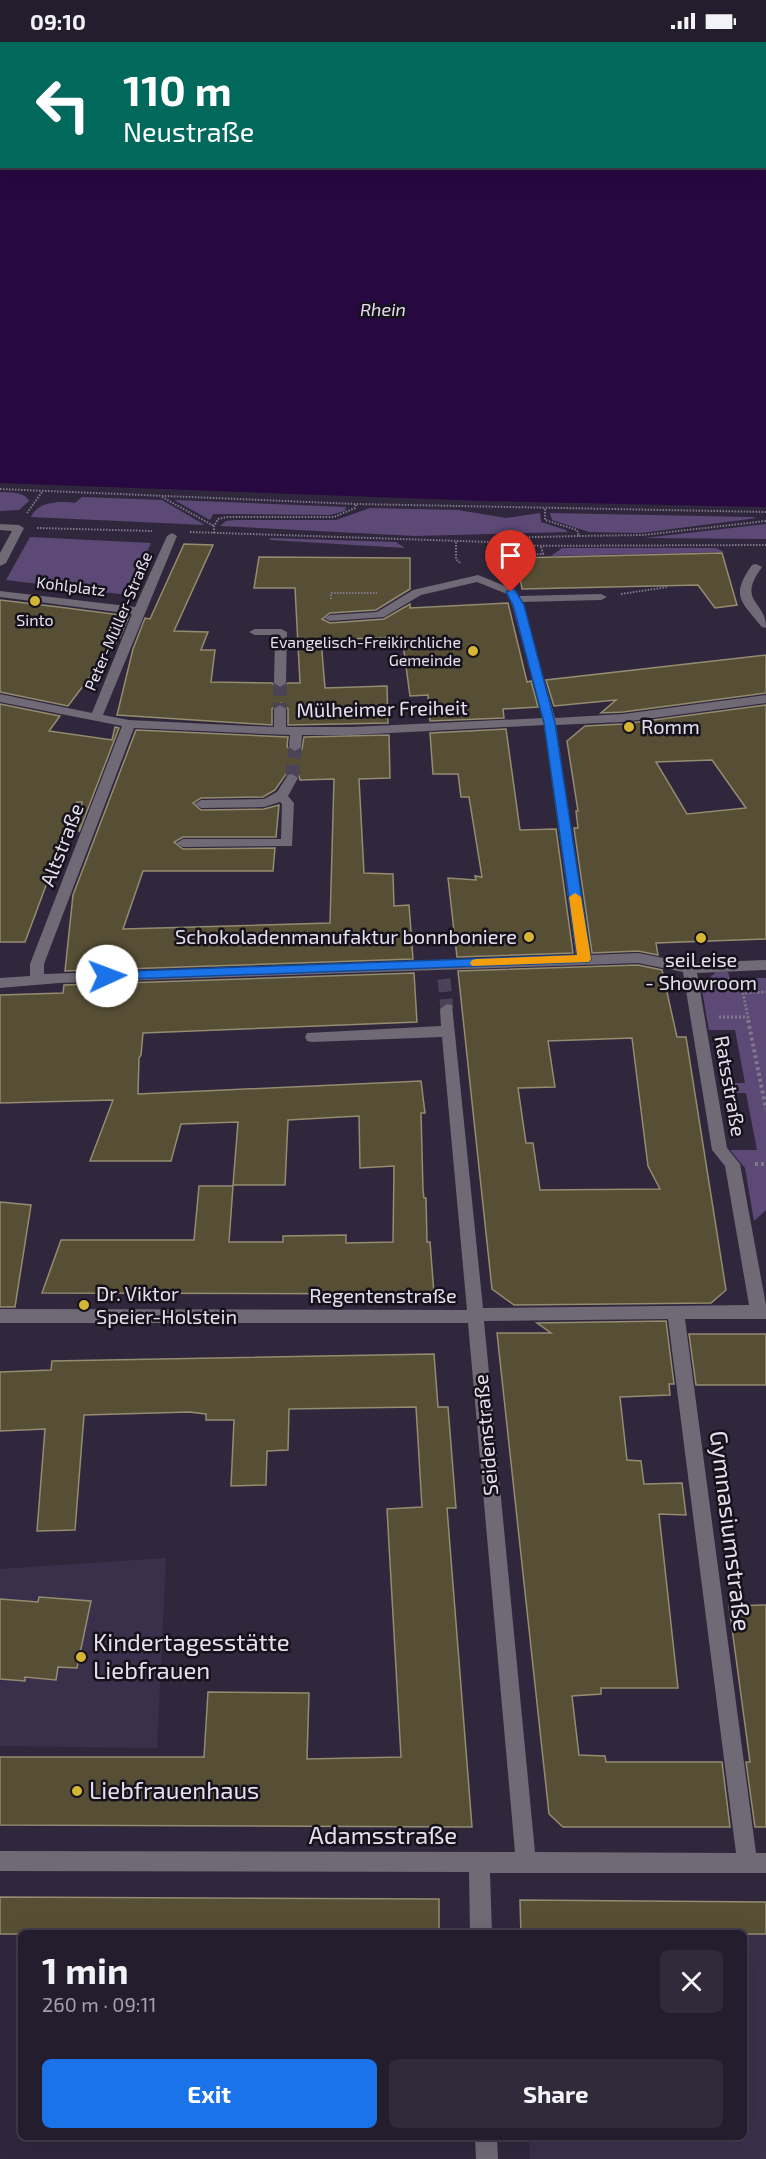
<!DOCTYPE html>
<meta charset="utf-8">
<style>
:root{--surface:#241d2e;--page:#302a3a;--text:#f1f3f6;--muted:#a3a2aa;--line:#413b4a;--accent:#1a73e8}
body{margin:0;font-family:"Exo 2",sans-serif;background:var(--page);color:var(--text);height:100vh;display:flex;flex-direction:column;font-size:22px;white-space:nowrap}
*{box-sizing:border-box;margin:0}
p{font-size:20px;color:var(--muted)}
.icon{flex:none;width:33px;height:33px;fill:none;stroke:currentColor;stroke-width:2;stroke-linecap:round;stroke-linejoin:round}
.map{position:relative;flex:1;overflow:hidden}
.side{position:absolute;left:18px;top:1888px;width:729px;height:210px;display:flex;flex-direction:column;background:var(--surface);border-radius:9px;box-shadow:0 6px 24px #0002,0 0 0 2px var(--line)}
.side>*{flex:none}
.guide{position:absolute;left:0px;top:0px;width:766px;height:126px;box-shadow:0 6px 24px #0002,0 0 0 2px var(--line);background:#00695c;color:#fff;overflow:hidden}
.pin{position:absolute;display:grid;place-items:center;width:51px;height:51px;color:#fff;margin:-62px -26px;border-radius:50% 50% 50% 0;rotate:-45deg;box-shadow:0 0 6px #0007}
.pin .icon{rotate:45deg}
.me{position:absolute;width:66px;margin:-33px;rotate:88deg;stroke-linejoin:round;filter:drop-shadow(0 0 4px #0008)}
.turn{display:flex;align-items:center;gap:21px;height:126px;padding:0 24px;font-size:27px}
.turn .icon{width:78px;height:78px;stroke-width:2.5}
.turn b{display:block;font-size:42px;line-height:51px}
.round{display:grid;place-items:center;flex:none;width:63px;height:63px;border-radius:9px;background:var(--page)}
.headline{display:flex;align-items:center;justify-content:space-between;height:102px;padding:0 24px}
h1{font-size:36px;font-weight:700;line-height:45px}
.primary-button{display:flex;gap:12px;margin-top:auto;padding:12px 24px}
.primary-button a{flex:1;height:69px;border-radius:9px;background:var(--accent);color:#fff;font-size:24px;font-weight:700;line-height:69px;text-align:center}
.primary-button a+a{background:var(--page);color:var(--text)}
.status{display:flex;justify-content:space-between;align-items:center;height:42px;padding:0 30px;background:var(--surface);direction:ltr}
.status svg{height:16px;fill:currentColor}
.map>svg:first-child{display:block}
.built{fill:#3b304b}
.green{fill:#5c4976}
.water{fill:#270841}
.building{fill:#574f35;stroke:#948c70;stroke-width:1.5;fill-rule:evenodd}
.lines{fill:none;stroke-linecap:round;stroke-linejoin:round}
.minor-tunnel{stroke:#4b4358;stroke-width:13;stroke-dasharray:13 7;stroke-linecap:butt}
.path-far2{stroke:#7f788a;stroke-width:2;stroke-dasharray:1.5 1.5;stroke-linecap:butt}
.path-far1{stroke:#7f788a;stroke-width:3;stroke-dasharray:2 2;stroke-linecap:butt}
.path{stroke:#7f788a;stroke-width:4;stroke-dasharray:3 3;stroke-linecap:butt}
.minor{fill:#6f6a76;fill-rule:evenodd}
.route{fill:#1a73e8;stroke:#114b97;stroke-width:1.5}
.slow{fill:#f59e0b}
.poi-dot{fill:#d5b534;stroke:#16121c;stroke-width:2}
.labels{text-anchor:middle;stroke-width:5;stroke-linejoin:round;paint-order:stroke}
.far-street-label{font-size:16px;fill:#e5e0ee;stroke:#16121c}
.far-poi-label{font-size:16px;fill:#e5e0ee;stroke:#16121c}
.far-water-label{font-size:18px;font-style:italic;fill:#e5def1;stroke:#16121c}
.street-label{font-size:20px;fill:#e5e0ee;stroke:#16121c}
.poi-label{font-size:20px;fill:#e5e0ee;stroke:#16121c;text-anchor:start}
.near-street-label{font-size:24px;fill:#e5e0ee;stroke:#16121c}
.near-poi-label{font-size:24px;fill:#e5e0ee;stroke:#16121c;text-anchor:start}
</style>
<div class="status"><b>09:10</b><svg viewBox="0 0 49 12"><path d="M0 12V9h3v3zM5 12V6h3v6zM10 12V3h3v9zM15 12V0h3v12zM26 1h20v11H26zM47 4h2v5h-2z"/></svg></div>
<div class="map">
<svg width="766" height="2117" viewBox="0 0 766 2117">
<rect width="100%" height="100%" fill="#30273d"/>
<!-- built -->
<g class="built">
<path d="M166,1516l-9,190 -157,-2v-177z"/>
<path d="M519,1858l247,1v258h-236l-1,-21h215v-204l-224,-1z"/>
</g>
<!-- green -->
<g class="green">
<path d="M0,0h766v59l-1,-57h-763l-1,40z"/>
<path d="M0,450c10,1 24,-1 29,9l-10,9 -19,1z"/>
<path d="M82,455l80,3 43,25 -174,-8c7,-16 29,-16 44,-14z"/>
<path d="M174,458l172,7 -1,4 -15,4 -117,-1 -3,6z"/>
<path d="M370,466l88,2 48,8 34,-5 1,9 25,8 1,2 -152,4 -195,-10 6,-5 9,-1h101z"/>
<path d="M550,471l201,4 6,1 -116,15 -52,-1 -37,-12z"/>
<path d="M766,482v15l-122,-1z"/>
<path d="M30,495l120,6h1l-24,52 -121,-15z"/>
<path d="M270,496l126,4 9,6 -135,-8z"/>
<path d="M562,506h154l8,4 -173,4z"/>
<path d="M716,930h12l2,7 36,-1v232l-12,11 -9,-53 -15,-18h27l-11,-57h-22l-1,-10h22l-10,-53h-26l-8,-45z"/>
</g>
<!-- water -->
<path class="water" d="M0,78l2,46h763l1,-40v381l-283,-6 -483,-18z"/>
<!-- building -->
<g class="building">
<path d="M184,502l29,1 -39,86 34,1 -7,18h14l-4,32 61,1 7,6 9,-6h12l-5,-95h-41l5,-31 151,1v31l-34,21 -46,3 -8,6 8,4 54,-4 26,-15v4l98,-5 19,79 4,-1 7,26 -35,2 1,9 -74,3 -2,-26 -18,1 -8,-59 -30,1 -51,2 4,48 62,-2 1,37 -100,2v-16l-7,-6 -9,6v16l-155,-10 16,-66 12,-31 5,1z"/>
<path d="M722,511l15,52 -22,3 -17,-23 -176,4 -6,-31z"/>
<path d="M0,558l59,7 70,9 -9,21 -52,69 -68,-14z"/>
<path d="M766,613v38l-143,19 -22,1 15,-13 -62,6 -8,-26z"/>
<path d="M0,662l60,12 -11,15 63,9 3,-13 4,1 -40,104 3,-30h-5l-52,140h-25z"/>
<path d="M766,663v234l-110,4 2,12 -20,-4 -46,2 -18,-125h4l-2,-17h2l-11,-70 18,-15 38,-2zM712,718l34,48 -59,6 -31,-52z"/>
<path d="M506,687l14,101 36,-1 17,124 -116,4 -9,-79 28,2 -1,-4 7,1 -13,-80h-8l-3,-23h-25l-3,-41z"/>
<path d="M136,688l152,7 -1,10 7,6 8,-4 2,-12 85,-2 1,43 -31,1 5,94 29,1 1,32 15,-1 4,54 -348,12 8,-76zM291,730l8,4 1,4 34,-1 -4,144 -207,6 20,-58h130l2,-23 -92,1 -9,-7 9,-5h93l3,-32 -15,4 -63,1 -8,-7 8,-5 62,-1 12,-7 11,-16z"/>
<path d="M638,923l24,5 15,67h9l40,253 -15,13 -197,2 -22,-16 -34,-318zM632,996l16,128 12,23 -120,1 -7,-47h-7l-8,-55 37,-1 -7,-46z"/>
<path d="M414,931l3,49 -274,11 -2,22 -2,3 -1,36 283,-13 4,32h-4l2,77 1,8h2l1,44h3l4,52 -392,-1 19,-53h133l5,-54h34l-4,56h54v-6l63,-1v8l47,-1 1,-76 -34,2 -1,-52 -71,4 -3,65h-52l5,-63 -57,2 -10,37h-81l23,-61 -113,3v-108l63,-2 1,-8z"/>
<path d="M0,1160l31,3 -16,102h-15z"/>
<path d="M666,1279l8,63h-5l1,11 -50,2 7,63 14,1 3,23 38,-1 4,32 -27,-1 19,174h-77v6l-29,2 7,59 26,1 1,6h116l8,65h-167l-14,-13 -52,-481h54l-14,-10z"/>
<path d="M689,1292h77v51h-70z"/>
<path d="M434,1312l4,53h10l8,101h-9l25,319 -472,-2v-68h204l4,-65 101,1 -2,66 94,-2 -14,-248 35,-2 -6,-100 -127,2 -1,41 -21,1 -1,34 -35,1 3,-66h-28v-6l-17,-2 -105,3 -9,115 -38,1 8,-102 -45,2v-59l51,-2 1,-9z"/>
<path d="M39,1555l52,4 -14,67 -19,-1 -2,13 -31,-3v4l-25,-2v-80l38,3z"/>
<path d="M766,1563v222h-11l-9,-65h4l-21,-156z"/>
<path d="M0,1855l439,2v35h-439z"/>
<path d="M520,1858l246,2v32h-245z"/>
</g>
<g class="lines">
<!-- minor-tunnel -->
<g class="minor-tunnel">
<path d="M280,641v26"/>
<path d="M292,736l3,-31"/>
<path d="M444,937l3,30"/>
</g>
<!-- path-far2 -->
<g class="path-far2">
<path d="M39,0l16,2"/>
<path d="M119,2l7,-2"/>
<path d="M0,447l356,15 410,8"/>
<path d="M162,455l52,29"/>
<path d="M545,467v11l32,10 2,6 64,-1 123,-14"/>
<path d="M27,471l15,-21"/>
<path d="M37,486l115,3"/>
<path d="M190,490l300,10 9,4 267,-1"/>
<path d="M214,491v-7l4,-7 9,-2h107l21,-9 1,-4"/>
<path d="M456,500v17l4,4"/>
<path d="M491,500l7,-4 81,-2"/>
<path d="M495,524l18,-11 30,-1 -2,-8"/>
<path d="M621,552l47,-7"/>
<path d="M331,557v-6h46"/>
</g>
<!-- path-far1 -->
<g class="path-far1">
<path d="M719,975h29"/>
<path d="M749,980l-6,-29 23,-1"/>
</g>
<!-- path -->
<g class="path">
<path d="M748,978l18,89"/>
<path d="M755,1122h11"/>
</g>
<!-- minor -->
<g class="minor">
<path d="M7,0h8l-8,2z"/>
<path d="M0,9h2l-2,5z"/>
<path d="M0,482l19,1 5,3 -18,35 -6,3v-13l12,-22 -12,-1z"/>
<path d="M172,491l5,3 -74,179 26,5 145,7v-18l6,-4 6,4v18h66l191,-9 -31,-113 -5,-11 -30,-12 -56,13 -37,22 -54,4 -6,-3 6,-3 47,-3 36,-22 65,-15 37,15 4,6 82,-2 6,3 -6,3 -79,2 33,116 68,-4 143,-19v8l-143,19 -67,3 34,230 48,-2 51,10 77,-3v10l-69,3 30,175 13,16 26,141v14h-81l71,534h10v20h-276l2,61h-22l-1,-62 -469,-1v-20l515,1 -47,-529h-468v-14l467,1 -25,-273 -130,5 -5,-1 -2,-4 2,-4 134,-7 -1,-17 7,-5 5,1 31,303 266,-3 -24,-139 -13,-16 -29,-178 -45,-9 -579,20 -59,5v-10l30,-2v-12l92,-238 -122,-24v-8l92,19 40,-99 -132,-17v-6l135,16 32,-71zM544,683l32,230 -532,19v-10l90,-236 156,7 -1,12 6,4 6,-4 1,-12h50zM668,1277l68,534 -201,-1 -51,-531z"/>
<path d="M756,522l6,3c-26,36 4,32 4,61l-4,-1c-21,-26 -32,-31 -10,-62z"/>
<path d="M281,587l6,3 -1,51 -6,4 -6,-4 1,-48h-20l-6,-3 6,-3z"/>
<path d="M292,732l6,4 -10,18 6,7 -2,43 -109,1 -7,-4 7,-4h98l1,-35 -2,-2 -16,5 -63,1 -6,-4 6,-4 63,-1 13,-7 11,-17z"/>
<path d="M475,2096h22l1,21h-22z"/>
</g>
</g>
<!-- route -->
<path class="route" d="M511,547l4,1 9,15 31,118 36,236 -2,3 -487,18 -2,-4 7,-4 470,-17 -33,-232 -31,-118 -7,-13z"/>
<!-- slow -->
<path class="slow" d="M575,851l6,4 10,62 -2,3 -117,4 -2,-3 2,-3 4,-1 101,-4 -8,-58z"/>
<!-- markers -->
<g class="poi-dot">
<circle cx="35" cy="559" r="6"/>
<circle cx="473" cy="609" r="6"/>
<circle cx="629" cy="685" r="6"/>
<circle cx="529" cy="895" r="6"/>
<circle cx="701" cy="896" r="6"/>
<circle cx="84" cy="1263" r="6"/>
<circle cx="81" cy="1615" r="6"/>
<circle cx="77" cy="1749" r="6"/>
</g>
<g class="labels">
<!-- far-street labels -->
<g class="far-street-label">
<text transform="translate(71 544) rotate(7)" y="6">Kohlplatz</text>
<text transform="translate(118 579) rotate(-67)" y="6">Peter-Müller-Straße</text>
</g>
<!-- far-poi labels -->
<g class="far-poi-label">
<text x="35" y="584">Sinto</text>
<text x="461" y="606" text-anchor="end">Evangelisch-Freikirchliche<tspan x="461" dy="18">Gemeinde</tspan></text>
</g>
<!-- far-water labels -->
<g class="far-water-label">
<text x="383" y="274">Rhein</text>
</g>
<!-- street labels -->
<g class="street-label">
<text transform="translate(382 667) rotate(-1)" y="7">Mülheimer Freiheit</text>
<text transform="translate(62 803) rotate(-69)" y="7">Altstraße</text>
<text transform="translate(730 1044) rotate(80)" y="7">Ratsstraße</text>
<text x="383" y="1261">Regentenstraße</text>
<text transform="translate(486 1393) rotate(-95)" y="7">Seidenstraße</text>
</g>
<!-- poi labels -->
<g class="poi-label">
<text x="641" y="692">Romm</text>
<text x="517" y="902" text-anchor="end">Schokoladenmanufaktur bonnboniere</text>
<text x="701" y="925" text-anchor="middle">seiLeise<tspan x="701" dy="23">- Showroom</tspan></text>
<text x="96" y="1259">Dr. Viktor<tspan x="96" dy="23">Speier-Holstein</tspan></text>
</g>
<!-- near-street labels -->
<g class="near-street-label">
<text transform="translate(730 1489) rotate(83)" y="8">Gymnasiumstraße</text>
<text x="383" y="1802">Adamsstraße</text>
</g>
<!-- near-poi labels -->
<g class="near-poi-label">
<text x="93" y="1609">Kindertagesstätte<tspan x="93" dy="28">Liebfrauen</tspan></text>
<text x="89" y="1757">Liebfrauenhaus</text>
</g>
</g>
</svg>
<div class="pin" style="left:511px;top:550px;background:#d93025"><svg class="icon" aria-label="arrive" viewBox="0 0 24 24"><path d="M6 21V4h12l-3 4 3 4H6"/></svg></div>
<svg class="me" style="left:107px;top:934px" viewBox="-20 -20 40 40"><circle r="19" fill="#fff"/><path d="M0-13L10 11 0 6-10 11z" fill="#1a73e8"/></svg>
<div class="guide">
<div class="turn"><svg class="icon" aria-label="left" viewBox="0 0 24 24"><path d="M17 20v-9H6M10 6l-5 5 5 5"/></svg><div><b>110 m</b>Neustraße</div></div>
</div>
<section class="side">
<div class="headline"><div><h1>1 min</h1><p>260 m · 09:11</p></div><a class="round"><svg class="icon" aria-label="close" viewBox="0 0 24 24"><path d="M6 6l12 12M18 6L6 18"/></svg></a></div>
<div class="primary-button"><a>Exit</a><a>Share</a></div>
</section>
</div>
